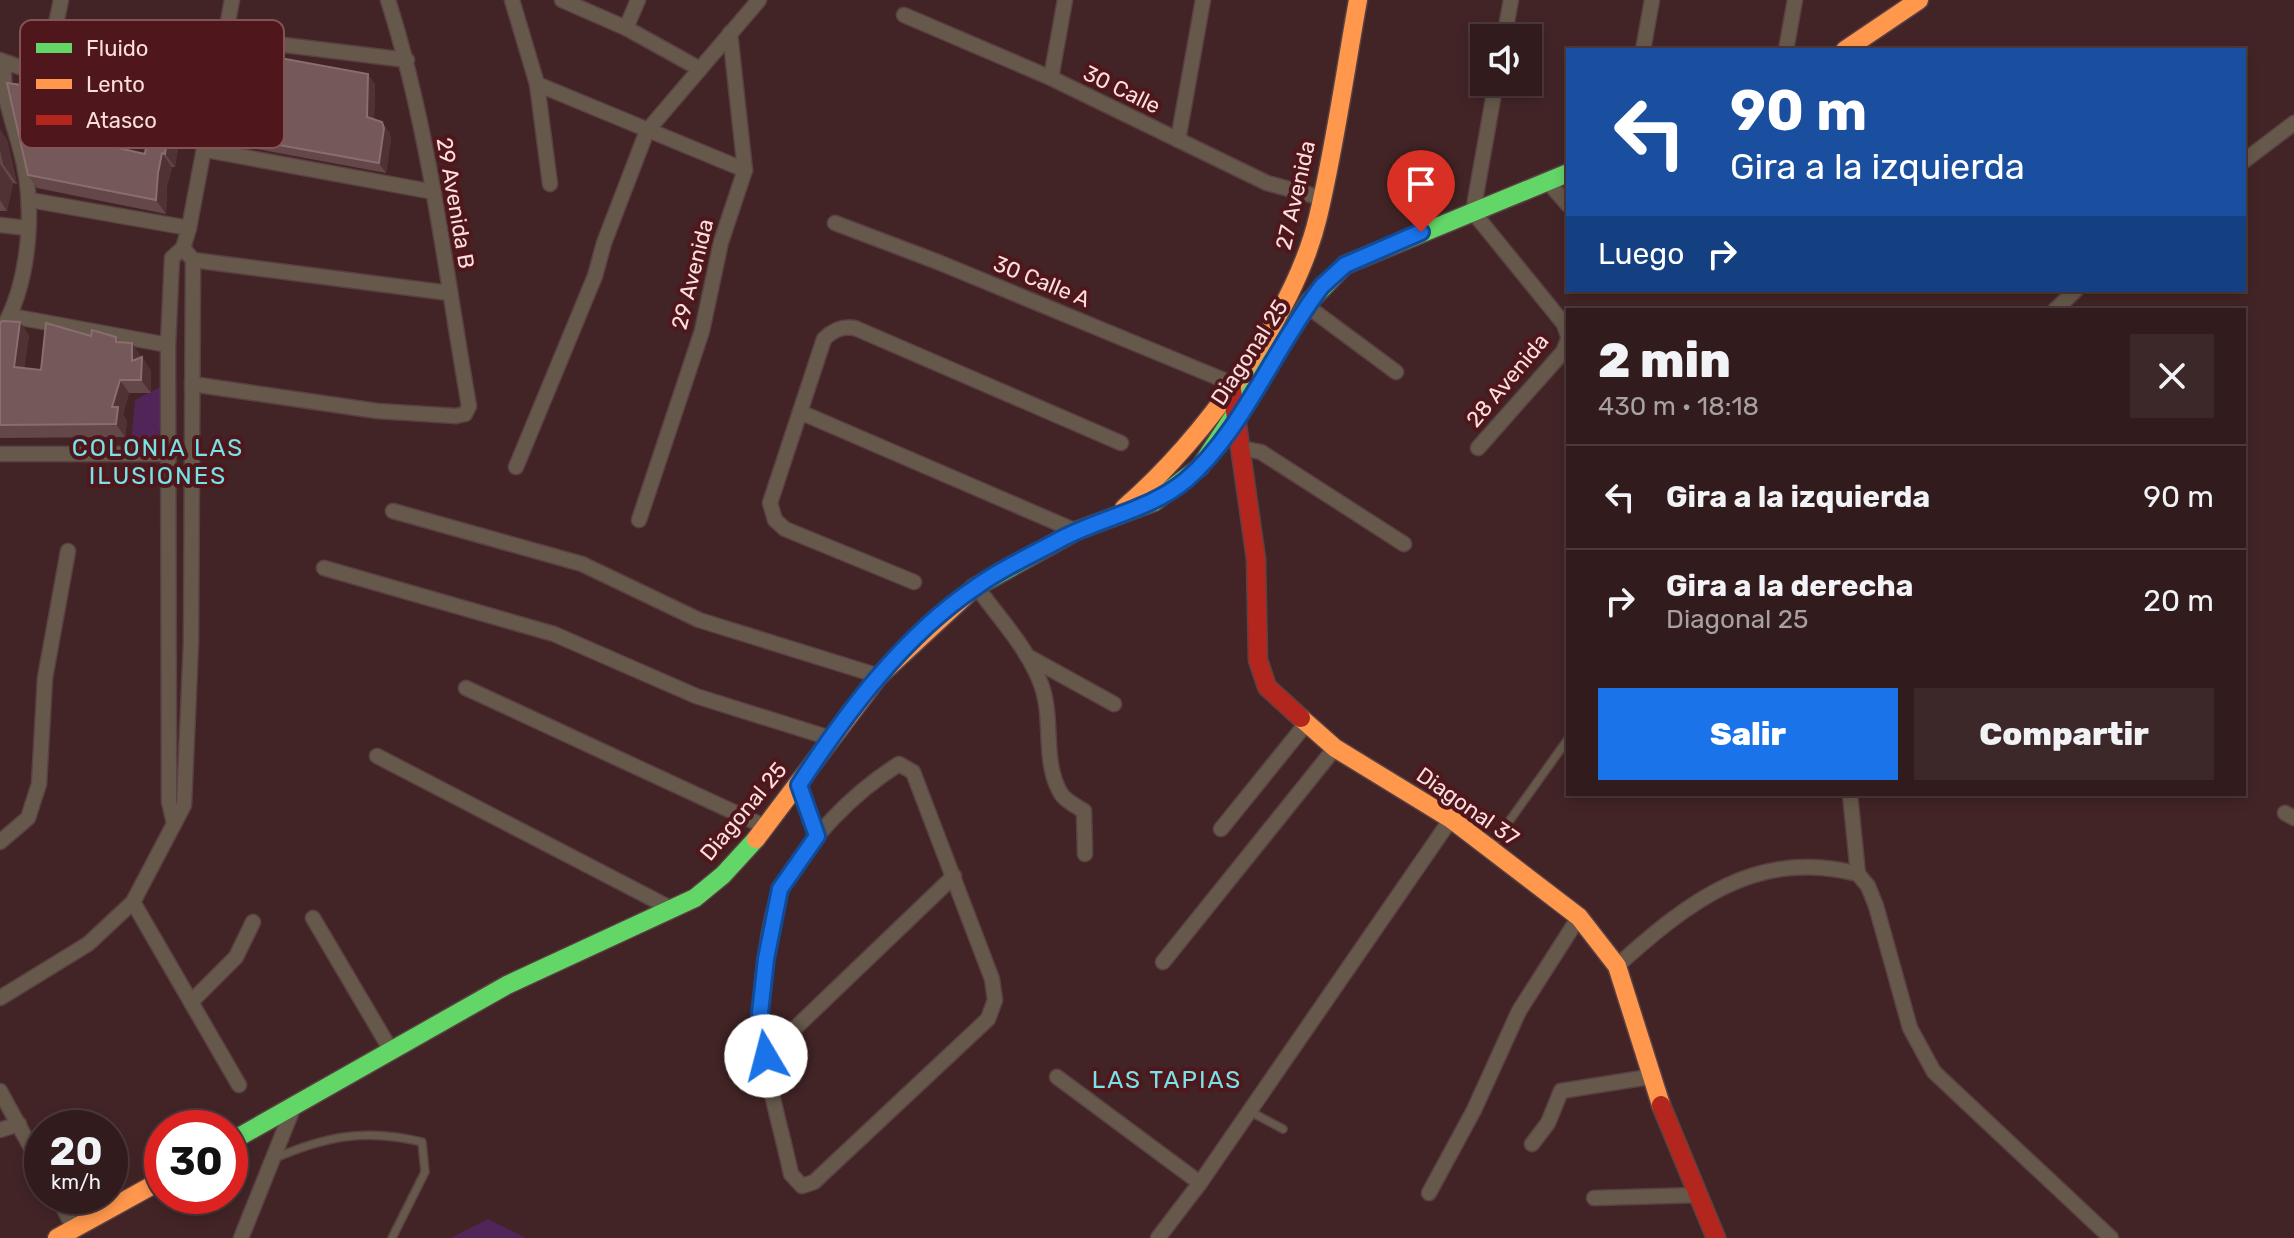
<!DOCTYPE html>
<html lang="es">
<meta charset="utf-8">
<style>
:root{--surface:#321b1c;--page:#3d2829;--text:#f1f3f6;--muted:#a8a1a3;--line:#4d393b;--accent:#1a73e8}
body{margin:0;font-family:Rubik,sans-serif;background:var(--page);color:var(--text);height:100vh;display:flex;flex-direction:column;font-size:30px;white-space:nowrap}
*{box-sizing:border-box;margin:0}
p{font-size:26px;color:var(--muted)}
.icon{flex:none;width:44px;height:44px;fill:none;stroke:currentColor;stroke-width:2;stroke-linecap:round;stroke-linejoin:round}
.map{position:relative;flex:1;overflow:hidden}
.panel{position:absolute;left:1566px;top:308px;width:680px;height:488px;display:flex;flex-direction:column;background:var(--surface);border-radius:0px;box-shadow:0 4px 12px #0003,0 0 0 2px var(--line)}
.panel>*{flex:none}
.banner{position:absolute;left:1566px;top:48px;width:680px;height:244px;border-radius:0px;box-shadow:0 4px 12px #0003,0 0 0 2px var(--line);background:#1a4fa0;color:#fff;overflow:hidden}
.controls{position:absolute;left:1470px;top:24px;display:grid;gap:16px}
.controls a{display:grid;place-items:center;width:72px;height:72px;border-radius:0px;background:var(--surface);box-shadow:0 4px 12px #0003,0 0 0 2px var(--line);font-size:40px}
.speed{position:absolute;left:24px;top:1110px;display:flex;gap:16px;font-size:40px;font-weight:700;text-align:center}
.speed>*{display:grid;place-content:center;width:104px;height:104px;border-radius:50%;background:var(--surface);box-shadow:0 4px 12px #0003,0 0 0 2px var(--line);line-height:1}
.speed small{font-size:20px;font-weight:400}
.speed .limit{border:12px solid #d22;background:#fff;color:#111}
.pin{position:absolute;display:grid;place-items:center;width:68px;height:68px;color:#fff;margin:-82px -34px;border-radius:50% 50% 50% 0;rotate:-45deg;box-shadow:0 0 8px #0007}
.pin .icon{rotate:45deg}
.me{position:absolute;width:88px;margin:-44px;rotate:352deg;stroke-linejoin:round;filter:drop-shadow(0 0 6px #0008)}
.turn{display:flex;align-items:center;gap:28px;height:168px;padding:0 32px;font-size:36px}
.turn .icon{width:104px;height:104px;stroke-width:2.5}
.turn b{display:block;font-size:56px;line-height:68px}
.then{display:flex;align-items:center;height:76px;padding:0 32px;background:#0003;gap:16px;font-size:30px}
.round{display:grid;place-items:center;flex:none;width:84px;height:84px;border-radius:0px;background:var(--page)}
.headline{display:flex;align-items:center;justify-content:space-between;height:136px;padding:0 32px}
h1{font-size:48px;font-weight:800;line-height:60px}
.action{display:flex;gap:16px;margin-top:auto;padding:16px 32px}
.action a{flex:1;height:92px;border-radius:0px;background:var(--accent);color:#fff;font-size:32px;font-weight:800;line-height:92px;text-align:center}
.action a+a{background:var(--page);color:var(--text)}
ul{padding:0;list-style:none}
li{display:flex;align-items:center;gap:24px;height:104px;padding:0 32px;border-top:2px solid var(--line)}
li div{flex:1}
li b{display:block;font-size:30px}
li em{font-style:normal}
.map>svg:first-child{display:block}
.green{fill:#522558}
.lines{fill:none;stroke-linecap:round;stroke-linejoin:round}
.lane-casing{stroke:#594142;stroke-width:10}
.street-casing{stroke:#594142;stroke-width:17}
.fast-casing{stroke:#594142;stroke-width:21}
.slow-casing{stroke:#594142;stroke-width:21}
.jam-casing{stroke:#594142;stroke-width:21}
.lane{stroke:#66594b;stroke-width:7}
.street{stroke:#66594b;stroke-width:14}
.fast{stroke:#63d668;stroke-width:18}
.slow{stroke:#ff974d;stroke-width:18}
.jam{stroke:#b3261e;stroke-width:18}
.wall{fill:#644749;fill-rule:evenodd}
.shaded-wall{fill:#503234}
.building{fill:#755859;stroke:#8a6d6e;stroke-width:2;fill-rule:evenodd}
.route-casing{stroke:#114b97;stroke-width:20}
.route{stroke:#1a73e8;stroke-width:14}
.labels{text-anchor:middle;stroke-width:8;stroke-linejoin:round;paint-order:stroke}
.street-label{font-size:22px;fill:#fcdede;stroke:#4f171c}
.neighbourhood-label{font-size:24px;letter-spacing:2px;fill:#77e3e7;stroke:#4f171c}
.key{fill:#4f171c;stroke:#835356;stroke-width:2}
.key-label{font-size:22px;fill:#fcdede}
</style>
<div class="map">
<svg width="2294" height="1238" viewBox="0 0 2294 1238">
<rect width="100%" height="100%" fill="#422426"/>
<!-- green -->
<g class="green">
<path d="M168,383l-12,66 -25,-8 4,-41z"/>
<path d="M488,1219l38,19h-75z"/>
</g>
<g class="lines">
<!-- lane casing -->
<g class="lane-casing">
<g id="lane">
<path d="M1490,848l78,-109"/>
<path d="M1251,1112l32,17"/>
<path d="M273,1159c53,-23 93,-31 149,-17l3,30 -33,66"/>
</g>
</g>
<!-- street casing -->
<g class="street-casing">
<g id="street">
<path d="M512,0l25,84 13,100"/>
<path d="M562,0l64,28 74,41"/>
<path d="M904,15l147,63 216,105 55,15"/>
<path d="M626,28l12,-28"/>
<path d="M227,38l180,22"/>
<path d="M1504,38l7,-38"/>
<path d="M1643,50l9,-50"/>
<path d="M1786,50l9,-50"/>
<path d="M0,60l45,16 168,36"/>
<path d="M45,76l16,-76"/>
<path d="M1051,78l14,-78"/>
<path d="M1496,82l-23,130 91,112 4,12"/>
<path d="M537,84l208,86"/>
<path d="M1178,140l25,-140"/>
<path d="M206,150l228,42"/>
<path d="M2244,161l50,-38"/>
<path d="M1548,182l20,23"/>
<path d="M30,200l159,28"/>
<path d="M835,223l103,39 293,121"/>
<path d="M0,225l27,3"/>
<path d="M193,260l256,33"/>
<path d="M1307,306l89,66"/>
<path d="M2055,310l21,-20"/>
<path d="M11,316l157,29"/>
<path d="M0,333c31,-50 36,-130 20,-185 -8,-30 -18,-52 -16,-84"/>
<path d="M192,384l185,27 79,5 9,-2 4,-8c-24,-136 -39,-274 -81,-406"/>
<path d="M800,412l276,119"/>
<path d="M1241,448l20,4 143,92"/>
<path d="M1478,448l85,-96 5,-12"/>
<path d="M0,454h169"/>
<path d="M516,467l79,-191 9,-33 43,-112 112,-131"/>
<path d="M393,511l189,53 117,56 180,56"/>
<path d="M639,520l63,-189 19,-89 24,-72 -15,-137"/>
<path d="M324,568l230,66 142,62 134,42"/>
<path d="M914,582l-129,-53 -10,-9 -5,-17 54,-164c9,-9 18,-13 31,-11l266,115"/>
<path d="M976,586c22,31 52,62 65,98 13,34 1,76 19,108 4,8 16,14 24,19l1,43"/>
<path d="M1027,656l87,48"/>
<path d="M466,688l300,139"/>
<path d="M377,756l297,154"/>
<path d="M899,764l14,8 79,207 3,21 -7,19 -174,163 -12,4 -11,-12c-11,-52 -30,-108 -30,-162 -1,-27 9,-103 21,-125 25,-47 72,-95 117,-123z"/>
<path d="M799,785l18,51"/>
<path d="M1850,794l8,80 10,12 8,20 34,122 24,44 177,166"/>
<path d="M2285,813l9,5"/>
<path d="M174,823l-5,-21 -1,-457 4,-87 11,-10 6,-20 43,-228"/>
<path d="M1221,829l84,-104"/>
<path d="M0,842l28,-24 11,-34 6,-106 23,-127"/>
<path d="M133,902l106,183"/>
<path d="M313,918l79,134"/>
<path d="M1163,962l172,-214"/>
<path d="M1617,966c71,-64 140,-119 241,-92"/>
<path d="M0,998l88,-54 45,-42 51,-97 7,-162 2,-383 -10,-12"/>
<path d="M191,1002l45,-45 17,-35"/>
<path d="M766,1056l188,-180"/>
<path d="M1057,1077l143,106"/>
<path d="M0,1091l42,77"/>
<path d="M0,1130l19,-6"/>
<path d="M1532,1144l16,-21 13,-32 88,-14"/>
<path d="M1429,1193l45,-83 45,-99 60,-94"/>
<path d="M57,1196l17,32"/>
<path d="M1594,1198l105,-3"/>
<path d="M241,1238l53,-132"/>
<path d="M1158,1238l42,-55 251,-364"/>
</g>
</g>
<!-- fast casing -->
<g class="fast-casing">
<g id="fast">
<path d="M974,588l102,-57 78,-29 46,-35 110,-166 35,-36 223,-92"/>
<path d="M230,1142l277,-157 188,-87 28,-23 33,-36"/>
</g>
</g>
<!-- slow casing -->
<g class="slow-casing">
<g id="slow">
<path d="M1845,50l74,-50"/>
<path d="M1124,508c77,-67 170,-191 194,-291 17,-71 27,-145 40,-217"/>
<path d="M1301,718l34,30 116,71 128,98 38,49 44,139"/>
<path d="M756,839l123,-163 95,-88"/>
<path d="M57,1238l105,-58"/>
</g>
</g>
<!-- jam casing -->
<g class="jam-casing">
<g id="jam">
<path d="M1231,383l25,176 2,101 9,27 34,31"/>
<path d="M1661,1105l55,133"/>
</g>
</g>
<!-- lane -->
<use href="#lane" class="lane"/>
<!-- street -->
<use href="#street" class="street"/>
<!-- fast -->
<use href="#fast" class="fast"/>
<!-- slow -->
<use href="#slow" class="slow"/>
<!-- jam -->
<use href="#jam" class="jam"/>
</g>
<!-- wall -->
<g class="wall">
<path d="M254,77l121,7 -1,35 15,13 2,6 -5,35 -161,-30 -7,-9z"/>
<path d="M7,83l165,25 10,13 -7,46h-3l-5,19 -1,28 -129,-26 -9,-13zM129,134l18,4 -2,16 -16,-4z"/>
<path d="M0,130l7,10 10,44 -4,-1 -6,28h-7z"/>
<path d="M0,323l29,12 -5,33 17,2 50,-34 25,1 4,5 21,14v2l1,-1 9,14v22h-22l-6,22 4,6 -2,16 -125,1z"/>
</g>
<!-- shaded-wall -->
<g class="shaded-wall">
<path d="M368,74l7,10 -1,43 -7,-10z"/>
<path d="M172,108l10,13 -7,46 -10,-13z"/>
<path d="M120,120l9,14 -1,27 -10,-13z"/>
<path d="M382,122l7,10 2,6 -5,35 -7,-10z"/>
<path d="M0,130l7,10 10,44 -14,-20 -3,-14z"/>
<path d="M162,153l10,14 -5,19 -1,28 -10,-14 2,-27z"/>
<path d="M0,164l13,19 -6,28 -7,-11z"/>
<path d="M20,322l9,13 -6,45 -9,-13z"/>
<path d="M132,343l9,13v18l-9,-13z"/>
<path d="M142,357l9,14v22l-10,-13z"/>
<path d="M120,380l9,13 -6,22 4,6 -2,16 -9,-13 -4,-17z"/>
</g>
<!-- building -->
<g class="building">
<path d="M258,54l110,20 -1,43 15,5 2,6 -5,35 -161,-29 21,-64 15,7z"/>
<path d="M7,83l46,6v-5l119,24 -7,46 -3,-1 -4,20 -2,27 -128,-25zM120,120l29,7 -4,27 -27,-6z"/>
<path d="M2,321l18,1 -6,45 27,3 5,-47 45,13 1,-6 24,7v5l16,1v18l10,-4 -1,23h-21l-8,27h6l-2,17 -116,1v-102z"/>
</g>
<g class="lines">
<!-- route casing -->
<g class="route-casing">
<path id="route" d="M766,1056l-6,-43 6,-54 14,-70 37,-53 -18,-51c47,-72 104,-149 177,-198 26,-19 56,-32 85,-48 41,-22 89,-29 125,-59 55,-46 91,-137 136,-194l23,-21 76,-33"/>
</g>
<!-- route -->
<use href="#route" class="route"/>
</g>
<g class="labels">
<!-- street labels -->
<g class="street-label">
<text transform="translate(1122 89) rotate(26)" y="8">30 Calle</text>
<text transform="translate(1295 195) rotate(-77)" y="8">27 Avenida</text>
<text transform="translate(456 203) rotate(80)" y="8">29 Avenida B</text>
<text transform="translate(692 274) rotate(-76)" y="8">29 Avenida</text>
<text transform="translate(1042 281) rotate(22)" y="8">30 Calle A</text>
<text transform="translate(1249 352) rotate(-57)" y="8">Diagonal 25</text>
<text transform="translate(1507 380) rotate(-50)" y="8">28 Avenida</text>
<text transform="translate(1468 806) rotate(35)" y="8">Diagonal 37</text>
<text transform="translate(743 811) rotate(-50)" y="8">Diagonal 25</text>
</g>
<!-- neighbourhood labels -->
<g class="neighbourhood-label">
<text x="158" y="456">COLONIA LAS<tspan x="158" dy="28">ILUSIONES</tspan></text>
<text x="1167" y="1088">LAS TAPIAS</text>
</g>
</g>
<!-- legend -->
<rect x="20" y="20" width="264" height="128" rx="12" class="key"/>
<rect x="36" y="43" width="36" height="10" fill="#63d668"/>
<rect x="36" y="79" width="36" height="10" fill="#ff974d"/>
<rect x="36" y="115" width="36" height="10" fill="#b3261e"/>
<g class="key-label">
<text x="86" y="56">Fluido</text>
<text x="86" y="92">Lento</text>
<text x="86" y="128">Atasco</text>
</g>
</svg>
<div class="controls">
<a><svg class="icon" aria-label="sound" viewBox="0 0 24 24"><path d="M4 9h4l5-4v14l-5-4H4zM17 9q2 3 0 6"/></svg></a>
</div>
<div class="speed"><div>20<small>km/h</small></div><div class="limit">30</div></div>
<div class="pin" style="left:1421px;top:232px;background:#d93025"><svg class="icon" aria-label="arrive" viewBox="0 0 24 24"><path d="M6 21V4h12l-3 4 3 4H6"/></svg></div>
<svg class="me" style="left:766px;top:1056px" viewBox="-20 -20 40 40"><circle r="19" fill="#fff"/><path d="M0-13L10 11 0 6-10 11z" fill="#1a73e8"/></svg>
<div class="banner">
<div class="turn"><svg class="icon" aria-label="left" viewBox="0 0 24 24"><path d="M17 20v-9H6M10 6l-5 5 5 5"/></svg><div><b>90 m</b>Gira a la izquierda</div></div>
<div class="then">Luego<svg class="icon" aria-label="right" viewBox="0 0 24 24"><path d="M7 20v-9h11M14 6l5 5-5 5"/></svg></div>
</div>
<section class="panel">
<div class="headline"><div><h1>2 min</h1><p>430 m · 18:18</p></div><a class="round"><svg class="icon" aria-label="close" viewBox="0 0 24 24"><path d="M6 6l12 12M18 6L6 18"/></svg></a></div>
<ul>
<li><svg class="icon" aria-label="left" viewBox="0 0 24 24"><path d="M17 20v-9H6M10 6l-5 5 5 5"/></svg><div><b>Gira a la izquierda</b></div><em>90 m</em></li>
<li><svg class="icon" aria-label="right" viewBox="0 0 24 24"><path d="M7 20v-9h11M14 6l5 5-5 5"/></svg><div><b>Gira a la derecha</b><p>Diagonal 25</p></div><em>20 m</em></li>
</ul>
<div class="action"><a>Salir</a><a>Compartir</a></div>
</section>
</div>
